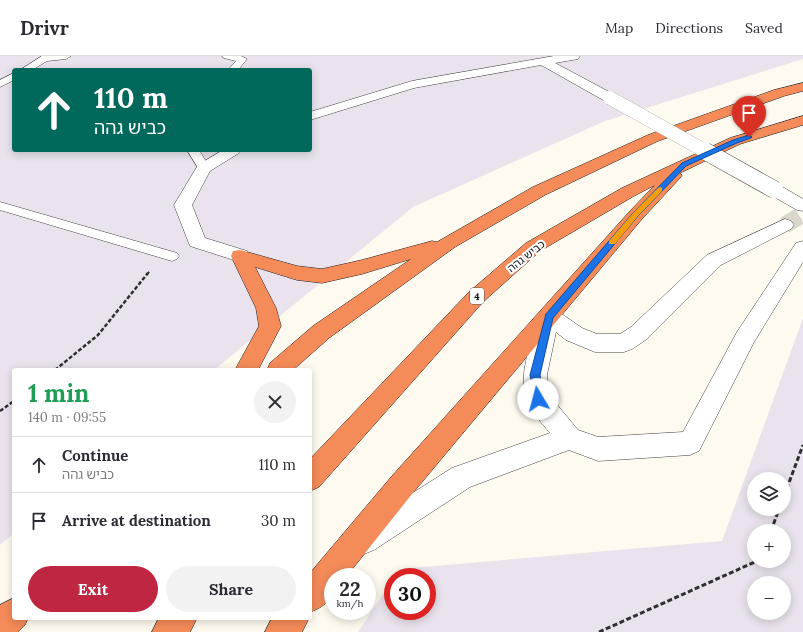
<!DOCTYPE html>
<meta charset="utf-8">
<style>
:root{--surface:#fff;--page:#f2f2f3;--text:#2b2b33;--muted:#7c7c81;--line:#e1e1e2;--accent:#be2642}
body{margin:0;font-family:Lora,"Noto Sans Hebrew",serif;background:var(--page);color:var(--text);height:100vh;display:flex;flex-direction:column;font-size:15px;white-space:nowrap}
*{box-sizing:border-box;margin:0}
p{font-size:13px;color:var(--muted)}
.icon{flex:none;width:22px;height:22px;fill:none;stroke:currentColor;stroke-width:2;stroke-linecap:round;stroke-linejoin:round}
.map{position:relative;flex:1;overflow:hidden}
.drawer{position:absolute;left:12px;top:312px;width:300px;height:252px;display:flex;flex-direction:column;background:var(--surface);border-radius:4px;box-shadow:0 2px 10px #0003}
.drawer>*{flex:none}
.guide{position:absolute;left:12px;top:12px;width:300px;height:84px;border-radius:4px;box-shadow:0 2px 10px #0003;background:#00695c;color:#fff;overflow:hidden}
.controls{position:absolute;left:747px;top:416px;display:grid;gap:8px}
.controls a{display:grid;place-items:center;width:44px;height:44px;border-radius:50%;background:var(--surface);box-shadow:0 2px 10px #0003;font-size:20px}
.speed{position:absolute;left:324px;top:512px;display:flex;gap:8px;font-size:20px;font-weight:700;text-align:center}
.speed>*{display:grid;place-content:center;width:52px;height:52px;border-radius:50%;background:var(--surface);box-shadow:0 2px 10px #0003;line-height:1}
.speed small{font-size:10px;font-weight:400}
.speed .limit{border:6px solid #d22;background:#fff;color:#111}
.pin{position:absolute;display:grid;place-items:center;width:34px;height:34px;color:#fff;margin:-41px -17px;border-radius:50% 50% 50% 0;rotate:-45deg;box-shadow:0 0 4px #0007}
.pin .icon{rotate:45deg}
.me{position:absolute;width:44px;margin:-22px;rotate:352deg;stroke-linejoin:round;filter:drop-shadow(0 0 3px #0008)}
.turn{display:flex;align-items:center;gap:14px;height:84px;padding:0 16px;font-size:18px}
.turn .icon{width:52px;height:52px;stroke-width:2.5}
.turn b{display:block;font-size:28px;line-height:34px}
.round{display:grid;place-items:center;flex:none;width:42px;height:42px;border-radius:21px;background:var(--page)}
.summary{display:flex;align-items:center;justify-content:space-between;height:68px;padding:0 16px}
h1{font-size:24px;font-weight:700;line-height:30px;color:#1e9e55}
.primary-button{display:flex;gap:8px;margin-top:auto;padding:8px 16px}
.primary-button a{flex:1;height:46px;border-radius:24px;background:var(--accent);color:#fff;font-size:16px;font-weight:700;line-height:46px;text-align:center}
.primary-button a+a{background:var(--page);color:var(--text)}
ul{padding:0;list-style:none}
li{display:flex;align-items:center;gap:12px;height:56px;padding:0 16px;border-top:1px solid var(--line)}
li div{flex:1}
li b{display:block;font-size:15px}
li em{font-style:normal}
header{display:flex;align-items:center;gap:24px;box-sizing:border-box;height:56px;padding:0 20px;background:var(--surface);border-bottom:1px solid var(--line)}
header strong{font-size:19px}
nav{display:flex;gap:22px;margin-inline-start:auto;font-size:14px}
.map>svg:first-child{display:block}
.industrial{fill:#eae3ed;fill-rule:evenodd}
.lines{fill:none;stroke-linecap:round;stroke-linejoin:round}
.street-tunnel{stroke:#dbd7cd;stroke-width:17;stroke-dasharray:17 8;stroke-linecap:butt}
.lane-casing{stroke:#414141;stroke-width:1}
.street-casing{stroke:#414141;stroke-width:1}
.highway-casing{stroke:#1f1f1f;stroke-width:1}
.path-far2{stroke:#303030;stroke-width:2;stroke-dasharray:3 1.5;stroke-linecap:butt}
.path-far1{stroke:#303030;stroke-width:2.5;stroke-dasharray:4 2;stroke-linecap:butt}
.path{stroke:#303030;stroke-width:3;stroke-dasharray:5 2.5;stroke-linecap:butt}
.lane{fill:#fff;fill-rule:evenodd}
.street{fill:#fff;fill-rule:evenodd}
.highway{fill:#f48b59;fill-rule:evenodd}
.street-bridge-far1-casing{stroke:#414141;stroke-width:14;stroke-linecap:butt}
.street-bridge-casing{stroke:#414141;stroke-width:18;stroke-linecap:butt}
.street-bridge-far1{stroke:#fff;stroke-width:14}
.street-bridge{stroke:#fff;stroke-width:17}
.route{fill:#1a73e8;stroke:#114b97}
.slow{fill:#f59e0b}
.labels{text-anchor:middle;stroke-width:4;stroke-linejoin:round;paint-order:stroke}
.shield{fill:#fff;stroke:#565656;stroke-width:1}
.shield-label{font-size:10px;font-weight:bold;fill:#0e0e0e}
.street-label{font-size:11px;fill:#0e0e0e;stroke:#fff}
</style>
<header>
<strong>Drivr</strong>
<nav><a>Map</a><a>Directions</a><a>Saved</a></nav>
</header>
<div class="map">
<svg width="803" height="576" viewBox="0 0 803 576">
<rect width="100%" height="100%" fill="#fffaef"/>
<!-- industrial -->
<g class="industrial">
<path d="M0,0h803v3l-198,62 -192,86 -199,163h-200v163l-14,12zM14,14h296v80h-296z"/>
<path d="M803,262v314h-445l35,-53v32h34v-34h-33l6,-8 322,-28zM754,423h30v30h-30zM754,475h30v30h-30zM754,527h30v30h-30z"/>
</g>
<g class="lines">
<!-- street-tunnel -->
<path class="street-tunnel" d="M785,169l18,-11"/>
<!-- lane casing -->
<g class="lane-casing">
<g id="lane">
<path d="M42,0h29l-5,3 -19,2 -15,9h-12z"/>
<path d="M222,0h19l6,3 -9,11h-10l8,-9 -12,-3z"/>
<path d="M14,17v7l-14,7v-7z"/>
<path d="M187,94h12l11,18 -2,3h-8z"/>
<path d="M0,146l177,51 2,3 -2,3 -5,2 -172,-51z"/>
</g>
</g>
<!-- street casing -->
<g class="street-casing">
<g id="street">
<path d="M554,0h26l-2,3 -23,4 60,32 2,3 -2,3h-10l-64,-36 -127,23 -104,32v-8l102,-31z"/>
<path d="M223,94h19l-3,3 -29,18 -18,34 13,33 42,13 2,5 -2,5 -7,1 -50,-16 -16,-41 24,-40z"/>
<path d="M775,129l6,1 22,13v12l-6,-1 -28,-16 -2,-4 2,-4z"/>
<path d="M785,163l6,2 3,4 -3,4 -70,36 -74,74 -15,10 -8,3h-29l-29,-12 -10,-8 -9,43 2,20 29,35 20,7 85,-5 54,-100 59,-89 7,-2v21l-49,80 -55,109 -9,4 -92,6 -29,-11 -99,37 -96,63 -10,4 -10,-4 -4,-10 4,-10 98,-62 98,-35c-8,-10 -19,-21 -23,-33 -10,-23 5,-60 11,-84l4,-6 7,-2 7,2 26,18 15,6h23l11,-7 76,-72z"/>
</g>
</g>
<!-- highway casing -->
<g class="highway-casing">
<g id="highway">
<path d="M803,27v8l-19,5 -126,45 -113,54 -90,52 -126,91 -36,32h-26l3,-7 43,-37 98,-67 -49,15 -40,9 -25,-3 -42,-13 21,41 5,18 -23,44h-23l24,-44 -3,-18 -25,-52 2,-5 7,-1 57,16 25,3 40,-9 70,-19 5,1 96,-55 115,-52 126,-45z"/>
<path d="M803,60v9l-63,19 -60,29 2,2 -2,3 -38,41 -230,275 -66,83h-13c0,20 -4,28 -23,35v-39l82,-97 238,-265 25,-26 -21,11 -94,55 -57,51 -164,185 -9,4v-32l159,-167 57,-49 96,-55 108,-50z"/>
<path d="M14,542v20h14l-3,7 -7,7h-18v-27z"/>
<path d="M159,562h38l-7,14h-38z"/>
<path d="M272,562h37l-7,14h-37z"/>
</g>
</g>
<!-- path-far2 -->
<path class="path-far2" d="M147,218l3,-3"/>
<!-- path-far1 -->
<g class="path-far1">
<path d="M55,314l43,-35 50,-62"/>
<path d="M0,355l14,-10"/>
</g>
<!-- path -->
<g class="path">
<path d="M784,440l19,-51"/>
<path d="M771,475l8,-22"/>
<path d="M599,576l158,-71"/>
</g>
<!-- lane -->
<use href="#lane" class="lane"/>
<!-- street -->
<use href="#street" class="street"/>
<!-- highway -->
<use href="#highway" class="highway"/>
<!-- street-bridge-far1 casing -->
<g class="street-bridge-far1-casing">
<path id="street-bridge-far1" d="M610,42l97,54"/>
</g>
<!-- street-bridge casing -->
<g class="street-bridge-casing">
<path id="street-bridge" d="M705,95l70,39"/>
</g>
<!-- street-bridge-far1 -->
<use href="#street-bridge-far1" class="street-bridge-far1"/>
<!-- street-bridge -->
<use href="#street-bridge" class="street-bridge"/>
</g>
<!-- route -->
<path class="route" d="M749,79l3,2 -1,1 -14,5 -51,23 -48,50 -85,102 -13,57 3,24 -1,3 -4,1 -3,-1 -5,-27 16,-61 87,-101 49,-50 51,-23z"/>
<!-- slow -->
<path class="slow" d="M660,131l2,1v3l-24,25 -23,28h-6v-3l24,-28 25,-25z"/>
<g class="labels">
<!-- shield labels -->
<rect class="shield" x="470" y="232" width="14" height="16" rx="3"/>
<g class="shield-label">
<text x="477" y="244">4</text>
</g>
<!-- street labels -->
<g class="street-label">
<text transform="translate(526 200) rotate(-38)" y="4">כביש גהה</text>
</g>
</g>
</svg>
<div class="controls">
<a><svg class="icon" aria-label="layers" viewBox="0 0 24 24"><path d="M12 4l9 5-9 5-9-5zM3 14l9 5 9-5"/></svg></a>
<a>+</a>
<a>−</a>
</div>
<div class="speed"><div>22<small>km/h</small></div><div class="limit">30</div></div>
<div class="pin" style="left:749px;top:81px;background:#d93025"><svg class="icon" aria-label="arrive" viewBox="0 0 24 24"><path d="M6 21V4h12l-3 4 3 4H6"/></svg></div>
<svg class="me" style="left:538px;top:343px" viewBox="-20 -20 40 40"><circle r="19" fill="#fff"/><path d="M0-13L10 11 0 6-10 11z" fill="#1a73e8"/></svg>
<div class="guide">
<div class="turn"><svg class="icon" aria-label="ahead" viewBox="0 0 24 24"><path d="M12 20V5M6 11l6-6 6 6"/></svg><div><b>110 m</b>כביש גהה</div></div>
</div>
<section class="drawer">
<div class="summary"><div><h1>1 min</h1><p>140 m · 09:55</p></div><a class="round"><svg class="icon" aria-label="close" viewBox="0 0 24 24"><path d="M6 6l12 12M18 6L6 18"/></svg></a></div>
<ul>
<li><svg class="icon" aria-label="ahead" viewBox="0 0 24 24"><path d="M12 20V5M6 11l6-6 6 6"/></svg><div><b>Continue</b><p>כביש גהה</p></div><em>110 m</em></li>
<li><svg class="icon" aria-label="arrive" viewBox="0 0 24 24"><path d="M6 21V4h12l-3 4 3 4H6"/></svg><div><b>Arrive at destination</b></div><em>30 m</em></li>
</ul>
<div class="primary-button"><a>Exit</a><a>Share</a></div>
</section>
</div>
